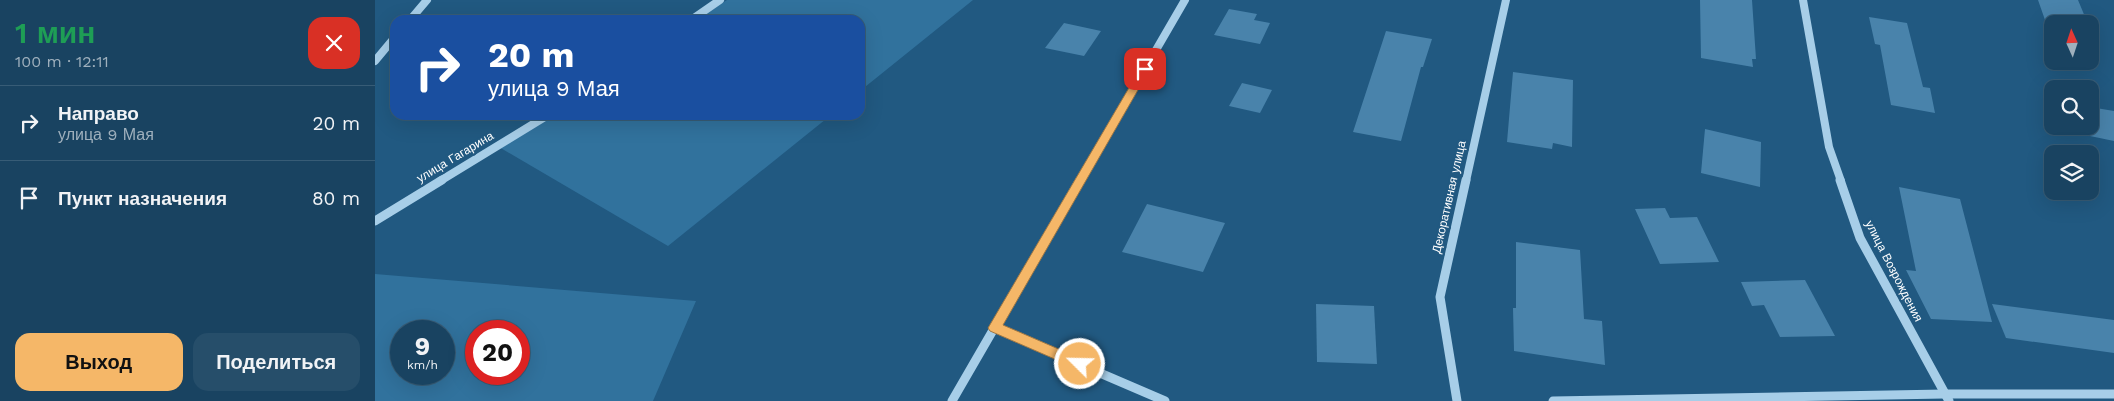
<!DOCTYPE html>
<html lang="ru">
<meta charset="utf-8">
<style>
:root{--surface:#194361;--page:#264e6a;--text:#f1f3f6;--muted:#9fb0bd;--line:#375c76;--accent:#f5b768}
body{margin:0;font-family:"Work Sans",sans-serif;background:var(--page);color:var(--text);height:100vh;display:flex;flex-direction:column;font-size:19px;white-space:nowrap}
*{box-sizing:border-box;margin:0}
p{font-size:16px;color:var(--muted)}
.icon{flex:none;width:28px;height:28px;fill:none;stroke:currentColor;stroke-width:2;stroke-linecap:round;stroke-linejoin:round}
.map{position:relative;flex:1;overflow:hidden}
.details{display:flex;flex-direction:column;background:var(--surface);width:375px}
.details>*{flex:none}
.banner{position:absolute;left:15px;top:15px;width:475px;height:105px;border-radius:15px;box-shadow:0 5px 20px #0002,0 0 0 1px var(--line);background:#1a4fa0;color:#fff;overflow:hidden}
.needle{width:32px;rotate:357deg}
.tools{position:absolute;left:1669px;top:15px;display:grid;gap:10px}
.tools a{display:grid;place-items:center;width:55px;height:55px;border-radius:10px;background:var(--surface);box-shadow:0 5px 20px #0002,0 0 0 1px var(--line);font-size:25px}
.speed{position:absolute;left:15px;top:320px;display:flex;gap:10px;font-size:25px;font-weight:700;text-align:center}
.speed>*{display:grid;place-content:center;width:65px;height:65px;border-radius:50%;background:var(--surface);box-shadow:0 5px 20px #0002,0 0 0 1px var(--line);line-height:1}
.speed small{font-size:12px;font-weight:400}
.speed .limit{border:8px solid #d22;background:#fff;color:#111}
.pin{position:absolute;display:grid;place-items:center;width:42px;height:42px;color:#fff;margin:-21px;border-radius:10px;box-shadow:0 2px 8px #0006}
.me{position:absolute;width:55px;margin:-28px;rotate:293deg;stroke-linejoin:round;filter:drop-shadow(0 0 4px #0008)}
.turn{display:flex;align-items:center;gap:18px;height:105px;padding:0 15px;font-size:22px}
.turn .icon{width:65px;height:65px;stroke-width:2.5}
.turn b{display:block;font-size:35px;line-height:42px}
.round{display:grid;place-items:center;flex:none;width:52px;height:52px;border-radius:15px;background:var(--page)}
.head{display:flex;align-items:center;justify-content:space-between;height:85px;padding:0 15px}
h1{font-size:30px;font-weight:600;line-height:38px;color:#1e9e55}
.cta{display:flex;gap:10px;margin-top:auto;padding:10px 15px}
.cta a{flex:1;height:58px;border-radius:15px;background:var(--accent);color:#111;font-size:20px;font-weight:600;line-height:58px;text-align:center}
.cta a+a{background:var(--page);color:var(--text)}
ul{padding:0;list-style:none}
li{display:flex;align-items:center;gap:15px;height:75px;padding:0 15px;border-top:1px solid var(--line)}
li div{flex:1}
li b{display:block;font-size:19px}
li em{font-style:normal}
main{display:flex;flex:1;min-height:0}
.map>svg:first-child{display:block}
.green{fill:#31729d;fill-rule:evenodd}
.building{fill:#4983ab}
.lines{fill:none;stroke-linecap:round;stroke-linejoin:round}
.minor-far1{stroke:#a7cee8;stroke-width:8}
.minor{stroke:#a7cee8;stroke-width:9}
.route{fill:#f5b768;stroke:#9f7744}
.labels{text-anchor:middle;stroke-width:4.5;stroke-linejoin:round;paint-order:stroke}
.street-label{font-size:12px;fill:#fff;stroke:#215981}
</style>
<main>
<section class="details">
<div class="head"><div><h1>1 мин</h1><p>100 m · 12:11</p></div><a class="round" style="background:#d93025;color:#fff"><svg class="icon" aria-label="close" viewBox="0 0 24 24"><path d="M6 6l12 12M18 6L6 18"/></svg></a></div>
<ul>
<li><svg class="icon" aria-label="right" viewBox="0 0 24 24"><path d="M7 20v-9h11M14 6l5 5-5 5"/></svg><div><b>Направо</b><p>улица 9 Мая</p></div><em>20 m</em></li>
<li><svg class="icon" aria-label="arrive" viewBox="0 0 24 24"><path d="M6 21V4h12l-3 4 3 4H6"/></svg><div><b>Пункт назначения</b></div><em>80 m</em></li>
</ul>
<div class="cta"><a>Выход</a><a>Поделиться</a></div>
</section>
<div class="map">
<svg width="1739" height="401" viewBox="0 0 1739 401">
<rect width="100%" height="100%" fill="#215981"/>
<!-- green -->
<g class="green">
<path d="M352,0h246l-113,91v-71h-164z"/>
<path d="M174,115h282l-163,131 -169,-99z"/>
<path d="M0,274l321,27 -43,100h-278zM26,331h43v43h-43zM101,331h43v43h-43z"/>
</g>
<!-- building -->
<g class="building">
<path d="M1325,0h52l4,59h-4l1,8 -52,-9z"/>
<path d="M1663,0h40l10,24h-35v13h-2z"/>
<path d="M854,9l28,5 -3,6 16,3 -10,21 -46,-9z"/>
<path d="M1494,17l38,6 16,64 7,1 5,25 -44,-8 -11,-60 -5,-1z"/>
<path d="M689,23l37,8 -17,25 -39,-8z"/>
<path d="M1011,31l46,8 -9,28h-2l-20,74 -48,-9z"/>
<path d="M1138,72l60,8 -1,67 -19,-4 -1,6 -45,-7z"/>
<path d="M867,83l30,7 -12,23 -31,-7z"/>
<path d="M1715,107l24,4v30l-24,-5z"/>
<path d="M1330,129l56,13 -1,45 -59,-14z"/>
<path d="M1524,187l61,12 32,123 -61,-3 -25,-49 10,1z"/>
<path d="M772,204l78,19 -22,49 -81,-20z"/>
<path d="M1290,208l5,10 27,-1 22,45 -59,2 -25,-55z"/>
<path d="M1141,242l64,8 4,69 18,2 3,44 -91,-14 -1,-43h3z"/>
<path d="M1430,280l30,56 -55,1 -16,-32 -12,1 -11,-24z"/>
<path d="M941,304l58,2 3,58 -60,-2z"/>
<path d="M1617,304l122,16v33l-108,-15z"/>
</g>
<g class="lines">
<!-- minor-far1 -->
<g class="minor-far1">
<path d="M1428,0l26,147 12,34"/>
<path d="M35,20l17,-20"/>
<path d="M316,20l29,-20"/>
<path d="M0,61l20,-24"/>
<path d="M65,181l108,-66"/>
<path d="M705,181l105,-181"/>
<path d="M1091,181l40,-181"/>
</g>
<!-- minor -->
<g class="minor">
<path d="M1465,180l20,58 89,163"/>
<path d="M0,221l67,-41"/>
<path d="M620,328l170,73"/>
<path d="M577,401l128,-221"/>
<path d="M1082,401l-17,-104 26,-117"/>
<path d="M1178,401l391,-7h170"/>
</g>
</g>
<!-- route -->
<path class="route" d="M770,66l5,3 -147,256 81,35 2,4 -2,4 -4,2 -90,-39 -2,-3 152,-259z"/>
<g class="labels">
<!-- street labels -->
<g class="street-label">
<text transform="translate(80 157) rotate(-31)" y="4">улица Гагарина</text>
<text transform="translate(1074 197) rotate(-77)" y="4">Декоративная улица</text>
<text transform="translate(1519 271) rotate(63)" y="4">улица Возрождения</text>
</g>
</g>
</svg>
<div class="tools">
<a><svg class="needle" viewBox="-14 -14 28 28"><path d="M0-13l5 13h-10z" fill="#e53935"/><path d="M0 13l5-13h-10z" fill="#9fb0bd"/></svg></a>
<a><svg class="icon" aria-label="search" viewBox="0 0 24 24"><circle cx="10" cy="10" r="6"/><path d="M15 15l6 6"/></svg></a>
<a><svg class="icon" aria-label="layers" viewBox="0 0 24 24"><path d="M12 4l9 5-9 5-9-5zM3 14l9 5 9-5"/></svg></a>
</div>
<div class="speed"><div>9<small>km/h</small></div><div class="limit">20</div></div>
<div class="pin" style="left:770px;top:69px;background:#d93025"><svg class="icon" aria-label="arrive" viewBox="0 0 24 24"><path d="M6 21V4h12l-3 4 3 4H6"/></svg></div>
<svg class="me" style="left:705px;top:364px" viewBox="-20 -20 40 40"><circle r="17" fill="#f5b768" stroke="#fff" stroke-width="3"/><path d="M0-11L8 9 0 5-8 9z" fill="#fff"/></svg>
<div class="banner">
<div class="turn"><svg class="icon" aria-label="right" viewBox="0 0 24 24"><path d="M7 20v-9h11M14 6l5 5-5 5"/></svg><div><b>20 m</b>улица 9 Мая</div></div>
</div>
</div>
</main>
